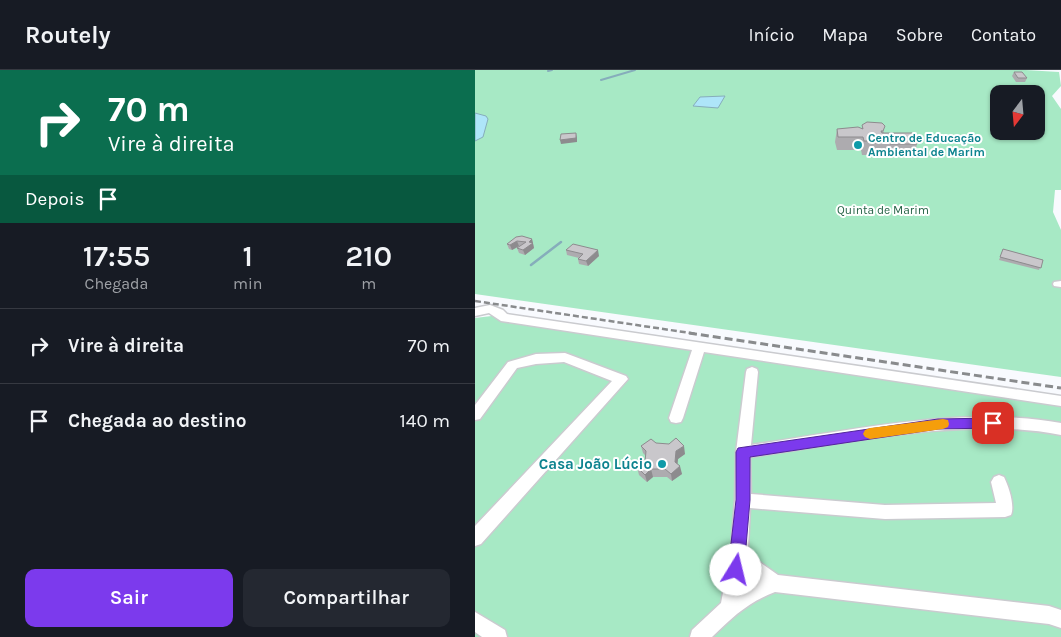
<!DOCTYPE html>
<html lang="pt">
<meta charset="utf-8">
<style>
:root{--surface:#171b24;--page:#242831;--text:#f1f3f6;--muted:#9ea1a6;--line:#363941;--accent:#7c3aed}
body{margin:0;font-family:Karla,sans-serif;background:var(--page);color:var(--text);height:100vh;display:flex;flex-direction:column;font-size:19px;white-space:nowrap}
*{box-sizing:border-box;margin:0}
p{font-size:16px;color:var(--muted)}
.icon{flex:none;width:28px;height:28px;fill:none;stroke:currentColor;stroke-width:2;stroke-linecap:round;stroke-linejoin:round}
.map{position:relative;flex:1;overflow:hidden}
.details{display:flex;flex-direction:column;background:var(--surface);width:475px}
.details>*{flex:none}
.guide{background:#0b6e4f;color:#fff;overflow:hidden}
.needle{width:32px;rotate:196deg}
.tools{position:absolute;left:515px;top:15px;display:grid;gap:10px}
.tools a{display:grid;place-items:center;width:55px;height:55px;border-radius:10px;background:var(--surface);box-shadow:0 1px 4px #0004;font-size:25px}
.pin{position:absolute;display:grid;place-items:center;width:42px;height:42px;color:#fff;margin:-21px;border-radius:10px;box-shadow:0 2px 8px #0006}
.me{position:absolute;width:55px;margin:-28px;rotate:9deg;stroke-linejoin:round;filter:drop-shadow(0 0 4px #0008)}
.turn{display:flex;align-items:center;gap:18px;height:105px;padding:0 25px;font-size:22px}
.turn .icon{width:65px;height:65px;stroke-width:2.5}
.turn b{display:block;font-size:35px;line-height:42px}
.then{display:flex;align-items:center;height:48px;padding:0 25px;background:#0003;gap:10px;font-size:19px}
.eta{display:flex;justify-content:space-evenly;align-items:center;height:85px;text-align:center}
.eta b{font-size:30px;font-weight:600;line-height:35px}
.action{display:flex;gap:10px;margin-top:auto;padding:10px 25px}
.action a{flex:1;height:58px;border-radius:10px;background:var(--accent);color:#fff;font-size:20px;font-weight:600;line-height:58px;text-align:center}
.action a+a{background:var(--page);color:var(--text)}
ul{padding:0;list-style:none}
li{display:flex;align-items:center;gap:15px;height:75px;padding:0 25px;border-top:1px solid var(--line)}
li div{flex:1}
li b{display:block;font-size:19px}
li em{font-style:normal}
header{display:flex;align-items:center;gap:30px;box-sizing:border-box;height:70px;padding:0 25px;background:var(--surface);border-bottom:1px solid var(--line)}
header strong{font-size:24px}
nav{display:flex;gap:28px;margin-inline-start:auto;font-size:18px}
main{display:flex;flex:1;min-height:0}
.map>svg:first-child{display:block}
.green{fill:#a7e9c5;fill-rule:evenodd}
.water{fill:#aee5f9;stroke:#86adbb}
.lines{fill:none;stroke-linecap:round;stroke-linejoin:round}
.stream-far1{stroke:#86adbb;stroke-width:2}
.stream{stroke:#86adbb;stroke-width:2.5}
.minor-casing{stroke:#cacbcf;stroke-width:3}
.minor{fill:#fff;fill-rule:evenodd}
.rail-far1{stroke:#898b8d;stroke-width:2.5;stroke-dasharray:6 3;stroke-linecap:butt}
.rail{stroke:#898b8d;stroke-width:3;stroke-dasharray:8 4;stroke-linecap:butt}
.wall{fill:#adabaf}
.shaded-wall{fill:#8d8b8e}
.building{fill:#c9c7cb;stroke:#8d8b8e}
.route{fill:#7c3aed;stroke:#51269a}
.slow{fill:#f59e0b}
.culture-dot{fill:#0f9aa8;stroke:#fff;stroke-width:2}
.labels{text-anchor:middle;stroke-width:4;stroke-linejoin:round;paint-order:stroke}
.far-culture-label{font-size:12px;font-weight:bold;fill:#0d838f;stroke:#fff;text-anchor:start}
.far-park-label{font-size:12px;fill:#256346;stroke:#fff}
.culture-label{font-size:15px;font-weight:bold;fill:#0d838f;stroke:#fff;text-anchor:end}
</style>
<header>
<strong>Routely</strong>
<nav><a>Início</a><a>Mapa</a><a>Sobre</a><a>Contato</a></nav>
</header>
<main>
<section class="details">
<div class="guide">
<div class="turn"><svg class="icon" aria-label="right" viewBox="0 0 24 24"><path d="M7 20v-9h11M14 6l5 5-5 5"/></svg><div><b>70 m</b>Vire à direita</div></div>
<div class="then">Depois<svg class="icon" aria-label="arrive" viewBox="0 0 24 24"><path d="M6 21V4h12l-3 4 3 4H6"/></svg></div>
</div>
<div class="eta">
<div><b>17:55</b><p>Chegada</p></div>
<div><b>1</b><p>min</p></div>
<div><b>210</b><p>m</p></div>
</div>
<ul>
<li><svg class="icon" aria-label="right" viewBox="0 0 24 24"><path d="M7 20v-9h11M14 6l5 5-5 5"/></svg><div><b>Vire à direita</b></div><em>70 m</em></li>
<li><svg class="icon" aria-label="arrive" viewBox="0 0 24 24"><path d="M6 21V4h12l-3 4 3 4H6"/></svg><div><b>Chegada ao destino</b></div><em>140 m</em></li>
</ul>
<div class="action"><a>Sair</a><a>Compartilhar</a></div>
</section>
<div class="map">
<svg width="586" height="567" viewBox="0 0 586 567">
<rect width="100%" height="100%" fill="#f8fafe"/>
<!-- green -->
<g class="green">
<path d="M0,0h550l34,2 2,14 -9,10 9,13v81h-6l-2,22 8,18v147l-586,-83zM524,24h37v37h-37z"/>
<path d="M33,244l553,89v234h-586v-319z"/>
</g>
<!-- water -->
<g class="water">
<path d="M250,26l-7,12 -25,-2 7,-9z"/>
<path d="M0,43l11,3 2,3 -5,18 -8,4z"/>
</g>
<g class="lines">
<!-- stream-far1 -->
<g class="stream-far1">
<path d="M73,1l4,-1"/>
<path d="M126,10l34,-10"/>
</g>
<!-- stream -->
<path class="stream" d="M56,195l30,-23"/>
<!-- minor casing -->
<g class="minor-casing">
<g id="minor">
<path d="M586,211v6l-7,-1 -1,-2 1,-2z"/>
<path d="M15,235l13,5 4,4 554,82v10l-357,-54 -21,66 -2,4 -5,1 -5,-1 -2,-4 23,-68 -191,-29 -12,-8 -14,3v-8z"/>
<path d="M90,283l61,23 2,3 -147,165 -6,2v-20l137,-145 -48,-19 -28,2 -19,4 -37,51 -5,1v-15l33,-43 28,-8z"/>
<path d="M277,297l5,2 1,3 -7,73c98,-14 213,-40 310,-22v12c-97,-19 -213,8 -311,22l1,37 134,11 111,-2 -5,-21 3,-5 5,-2 5,2c5,10 11,29 7,38l-6,2 -120,2 -135,-11 -2,40 10,13 20,14 271,31 12,4v18l-12,-4 -274,-32c-28,11 -41,24 -63,45h-22l2,-7 29,-27 10,-52 4,-51 1,-48 10,-80 1,-3zM269,501l13,10 -16,7z"/>
<path d="M0,542l30,18 2,7h-25l-7,-5z"/>
</g>
</g>
<!-- minor -->
<use href="#minor" class="minor"/>
<!-- rail-far1 -->
<path class="rail-far1" d="M0,231l222,33"/>
<!-- rail -->
<path class="rail" d="M214,263l372,55"/>
</g>
<!-- wall -->
<g class="wall">
<path d="M539,2l13,6 -2,4h-9l-4,-6z"/>
<path d="M407,53l2,10 33,11 -3,13h-26l-2,-2 -17,1v-1h-7l-1,-5h-24l-2,-8 2,-13 25,-1v-3z"/>
<path d="M47,166l10,3 2,9 -9,7 -6,-2 -2,-5 3,-2 -8,4 -3,-1 -2,-5z"/>
<path d="M528,179l40,11 -4,10 -40,-10z"/>
<path d="M91,180l33,6 -11,10 -9,-2 -1,-5 1,-1 -12,-3z"/>
<path d="M181,373l29,11 -7,5 -1,5 5,10 -10,7 -5,-4h-14l-6,5 -8,-7 -2,-8 8,-5 1,-6 -3,-3 -2,-7z"/>
</g>
<!-- shaded-wall -->
<g class="shaded-wall">
<path d="M101,63l1,5v4l-16,2 -1,-4z"/>
<path d="M57,169l2,9 -9,7 -2,-5 6,-8z"/>
<path d="M42,171l2,5 -7,4 -2,-5z"/>
<path d="M123,180l1,6 -11,10 -2,-5z"/>
<path d="M209,376l1,8 -7,5 -1,10 3,-3 2,8 -10,7 -1,-7 4,-12 1,-11z"/>
<path d="M176,399l2,8 -6,5 -2,-7z"/>
</g>
<!-- building -->
<g class="building">
<path d="M539,2h8l5,6h-9z"/>
<path d="M392,52l15,1 3,3 -2,5h-2l1,2h31l4,11h-27l-2,-2 -17,1 -1,-2h-6l-1,-4h-25l-1,-8 21,-2 5,2 -1,-4z"/>
<path d="M101,63v5l-16,2 1,-6z"/>
<path d="M47,166l10,3 -3,3 4,1 -10,7 -6,-2 9,-6 -9,-1 -7,4 -3,-1 9,-7z"/>
<path d="M98,174l25,6 -12,11 -8,-2 5,-5 -17,-4z"/>
<path d="M528,179l40,11 -2,8 -41,-11z"/>
<path d="M201,368l8,8 -8,5 -1,11 5,4 -9,8 -6,-5h-14l-6,6 -8,-8 8,-5 1,-11 -5,-5 10,-7 5,4 13,1z"/>
</g>
<!-- route -->
<path class="route" d="M518,348l5,2 2,3 -2,4 -5,1 -55,1 -188,28v43l-6,70 -3,6 -5,2 -6,-2 -2,-6 8,-70v-48l2,-4 200,-29z"/>
<!-- slow -->
<path class="slow" d="M468,349l5,1 1,4 -1,3 -5,2 -73,10 -5,-2 -2,-3 2,-4 5,-2z"/>
<!-- markers -->
<g class="culture-dot">
<circle cx="383" cy="75" r="5"/>
<circle cx="187" cy="394" r="5"/>
</g>
<g class="labels">
<!-- far-culture labels -->
<g class="far-culture-label">
<text x="393" y="72">Centro de Educação<tspan x="393" dy="14">Ambiental de Marim</tspan></text>
</g>
<!-- far-park labels -->
<g class="far-park-label">
<text x="408" y="144">Quinta de Marim</text>
</g>
<!-- culture labels -->
<g class="culture-label">
<text x="177" y="399">Casa João Lúcio</text>
</g>
</g>
</svg>
<div class="tools">
<a><svg class="needle" viewBox="-14 -14 28 28"><path d="M0-13l5 13h-10z" fill="#e53935"/><path d="M0 13l5-13h-10z" fill="#9ea1a6"/></svg></a>
</div>
<div class="pin" style="left:518px;top:353px;background:#d93025"><svg class="icon" aria-label="arrive" viewBox="0 0 24 24"><path d="M6 21V4h12l-3 4 3 4H6"/></svg></div>
<svg class="me" style="left:261px;top:500px" viewBox="-20 -20 40 40"><circle r="19" fill="#fff"/><path d="M0-13L10 11 0 6-10 11z" fill="#7c3aed"/></svg>
</div>
</main>
